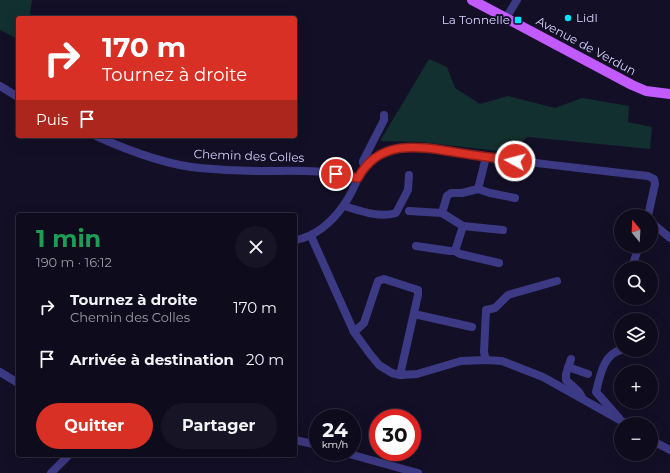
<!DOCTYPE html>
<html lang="fr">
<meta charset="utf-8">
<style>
:root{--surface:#0e0b1c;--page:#171425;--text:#f1f3f6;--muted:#9b9ba3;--line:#2e2b3b;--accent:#d93025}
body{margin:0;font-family:Montserrat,sans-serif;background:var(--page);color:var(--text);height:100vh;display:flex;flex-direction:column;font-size:15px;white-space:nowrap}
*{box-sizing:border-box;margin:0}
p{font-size:13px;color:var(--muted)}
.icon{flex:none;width:22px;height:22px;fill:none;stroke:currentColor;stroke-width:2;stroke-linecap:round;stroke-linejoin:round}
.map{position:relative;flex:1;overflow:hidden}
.sheet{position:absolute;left:16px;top:213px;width:281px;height:244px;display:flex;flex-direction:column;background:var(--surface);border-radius:4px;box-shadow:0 4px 16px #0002,0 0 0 1px var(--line)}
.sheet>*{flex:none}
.hud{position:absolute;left:16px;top:16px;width:281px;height:122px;border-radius:4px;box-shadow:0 4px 16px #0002,0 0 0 1px var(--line);background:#d93025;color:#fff;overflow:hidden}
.needle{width:26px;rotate:342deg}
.tools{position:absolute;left:614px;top:209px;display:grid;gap:8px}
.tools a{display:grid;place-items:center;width:44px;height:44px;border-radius:50%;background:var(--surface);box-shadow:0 4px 16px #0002,0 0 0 1px var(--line);font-size:20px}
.speed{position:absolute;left:309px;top:409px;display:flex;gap:8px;font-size:20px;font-weight:700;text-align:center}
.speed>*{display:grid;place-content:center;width:52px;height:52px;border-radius:50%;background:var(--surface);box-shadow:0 4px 16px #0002,0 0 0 1px var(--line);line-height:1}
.speed small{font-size:10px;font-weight:400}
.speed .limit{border:6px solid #d22;background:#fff;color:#111}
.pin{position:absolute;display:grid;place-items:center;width:34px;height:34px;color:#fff;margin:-17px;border:2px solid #fff;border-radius:50%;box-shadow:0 1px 4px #0007}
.me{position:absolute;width:44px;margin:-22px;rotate:277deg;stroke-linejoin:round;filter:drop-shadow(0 0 3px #0008)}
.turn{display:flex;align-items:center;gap:14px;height:84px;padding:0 20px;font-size:18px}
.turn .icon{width:52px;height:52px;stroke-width:2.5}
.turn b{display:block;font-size:28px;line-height:34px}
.then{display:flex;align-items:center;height:38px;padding:0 20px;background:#0003;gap:8px;font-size:15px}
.round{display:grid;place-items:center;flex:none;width:42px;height:42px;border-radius:21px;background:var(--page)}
.headline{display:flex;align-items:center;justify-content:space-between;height:68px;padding:0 20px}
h1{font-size:24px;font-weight:700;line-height:30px;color:#1e9e55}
.cta{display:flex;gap:8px;margin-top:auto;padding:8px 20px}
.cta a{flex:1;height:46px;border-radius:24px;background:var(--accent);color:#fff;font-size:16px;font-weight:700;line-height:46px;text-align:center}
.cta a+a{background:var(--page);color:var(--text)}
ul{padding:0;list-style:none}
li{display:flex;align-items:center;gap:12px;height:52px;padding:0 20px}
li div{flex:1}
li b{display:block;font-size:15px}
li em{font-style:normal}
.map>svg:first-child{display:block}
.green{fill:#12302f}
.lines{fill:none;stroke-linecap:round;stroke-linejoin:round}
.minor{stroke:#3d3a85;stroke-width:8}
.major{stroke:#c25bff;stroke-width:10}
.route-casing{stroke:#8d1f18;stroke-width:10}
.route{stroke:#d93025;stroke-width:7}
.poi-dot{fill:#00e5ff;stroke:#130f26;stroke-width:1.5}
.labels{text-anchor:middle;stroke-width:4;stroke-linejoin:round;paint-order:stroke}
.poi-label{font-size:12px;fill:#d9d4ff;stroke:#130f26;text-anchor:start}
.street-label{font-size:12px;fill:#d9d4ff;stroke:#130f26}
</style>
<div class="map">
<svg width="670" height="473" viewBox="0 0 670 473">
<rect width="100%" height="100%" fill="#130f26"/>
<!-- green -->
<g class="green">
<path d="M0,0h32l-2,14 7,4h-19v21l-18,-9z"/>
<path d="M429,59l18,8 8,21 25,16 28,-8 47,12 27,-10 47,8 -1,16 24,5 -2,22 -122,-12 -21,15 -86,-10 -41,-1z"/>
</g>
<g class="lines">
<!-- minor -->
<g class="minor">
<path d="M506,18l11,-18"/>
<path d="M0,86l18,11"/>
<path d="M96,136c31,14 71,29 104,32 20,2 41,3 61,3 33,0 65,-2 97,7"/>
<path d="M486,157l-8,32 12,4 25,5"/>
<path d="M366,166l-3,-3v-2l21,-41v-5"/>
<path d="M344,206c17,5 35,12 52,7l12,-23 1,-15"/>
<path d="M409,211l33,2 21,13 40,4"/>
<path d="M442,213l5,-17 4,-3h11l16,-4"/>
<path d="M651,222l19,16"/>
<path d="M311,236l43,96 16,22 9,11 13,8 8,2 17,-1 44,-13 25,-1 16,1 41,16 84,47"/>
<path d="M295,240c20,-3 37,-18 48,-34 14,-18 14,-38 36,-51 11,-8 27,-8 41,-8 22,1 46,8 69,10 53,7 106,13 159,19l6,3 1,5 -7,32"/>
<path d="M416,246l34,5h5l8,-25"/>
<path d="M455,251l5,3 39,9"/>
<path d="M633,264l6,-18"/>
<path d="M414,314l58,13"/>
<path d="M354,332l10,-9 14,-42 6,-2 34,11v5l-18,80"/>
<path d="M571,359l-5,15v6l13,12 4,7"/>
<path d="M486,360l-2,-8 2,-42 9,-2 13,-13 49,-14"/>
<path d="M568,367l20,7"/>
<path d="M0,372l18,11"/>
<path d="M619,418l-23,-26c4,-15 7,-38 25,-42"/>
<path d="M295,440l23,5"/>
<path d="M651,440l19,10"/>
<path d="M342,452l76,21"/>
<path d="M51,473l18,-18"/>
</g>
<!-- major -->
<path class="major" d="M472,0l160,85 14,6 24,3"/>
</g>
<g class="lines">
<!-- route casing -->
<g class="route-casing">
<path id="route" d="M336,174l22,4c22,-41 64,-31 102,-25 18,3 37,5 55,8"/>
</g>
<!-- route -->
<use href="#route" class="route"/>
</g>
<!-- markers -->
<g class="poi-dot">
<circle cx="568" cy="18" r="4"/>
<rect x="514" y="16" width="8" height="8" rx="2"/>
</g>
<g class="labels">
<!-- poi labels -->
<g class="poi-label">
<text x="576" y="22">Lidl</text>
<text x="510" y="24" text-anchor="end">La Tonnelle</text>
</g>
<!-- street labels -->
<g class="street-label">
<text transform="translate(586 46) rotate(28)" y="4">Avenue de Verdun</text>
<text transform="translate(249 156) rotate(2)" y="4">Chemin des Colles</text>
</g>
</g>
</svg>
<div class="tools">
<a><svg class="needle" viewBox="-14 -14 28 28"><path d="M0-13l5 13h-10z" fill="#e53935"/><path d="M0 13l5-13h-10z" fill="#9b9ba3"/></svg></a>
<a><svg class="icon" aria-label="search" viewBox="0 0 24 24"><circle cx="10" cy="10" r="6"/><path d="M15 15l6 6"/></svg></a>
<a><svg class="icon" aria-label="layers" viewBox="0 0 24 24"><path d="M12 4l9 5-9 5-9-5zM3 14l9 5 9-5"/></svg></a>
<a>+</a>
<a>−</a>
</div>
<div class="speed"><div>24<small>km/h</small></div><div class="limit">30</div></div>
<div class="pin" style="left:336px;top:174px;background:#d93025"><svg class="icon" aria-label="arrive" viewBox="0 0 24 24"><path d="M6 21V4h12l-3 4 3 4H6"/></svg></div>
<svg class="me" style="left:515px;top:161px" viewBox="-20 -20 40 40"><circle r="17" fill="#d93025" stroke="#fff" stroke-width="3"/><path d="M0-11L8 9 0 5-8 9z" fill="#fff"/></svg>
<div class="hud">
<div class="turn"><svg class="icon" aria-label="right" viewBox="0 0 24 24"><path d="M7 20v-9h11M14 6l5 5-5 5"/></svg><div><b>170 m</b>Tournez à droite</div></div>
<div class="then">Puis<svg class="icon" aria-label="arrive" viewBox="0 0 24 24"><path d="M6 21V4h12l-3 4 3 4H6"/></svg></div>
</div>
<section class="sheet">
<div class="headline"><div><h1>1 min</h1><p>190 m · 16:12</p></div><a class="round"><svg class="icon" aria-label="close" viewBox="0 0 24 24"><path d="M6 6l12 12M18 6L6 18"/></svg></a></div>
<ul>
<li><svg class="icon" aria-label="right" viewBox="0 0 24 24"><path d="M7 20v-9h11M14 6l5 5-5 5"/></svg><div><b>Tournez à droite</b><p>Chemin des Colles</p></div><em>170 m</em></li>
<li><svg class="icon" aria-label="arrive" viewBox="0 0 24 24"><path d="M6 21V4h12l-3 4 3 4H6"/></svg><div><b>Arrivée à destination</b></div><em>20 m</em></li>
</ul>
<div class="cta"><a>Quitter</a><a>Partager</a></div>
</section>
</div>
